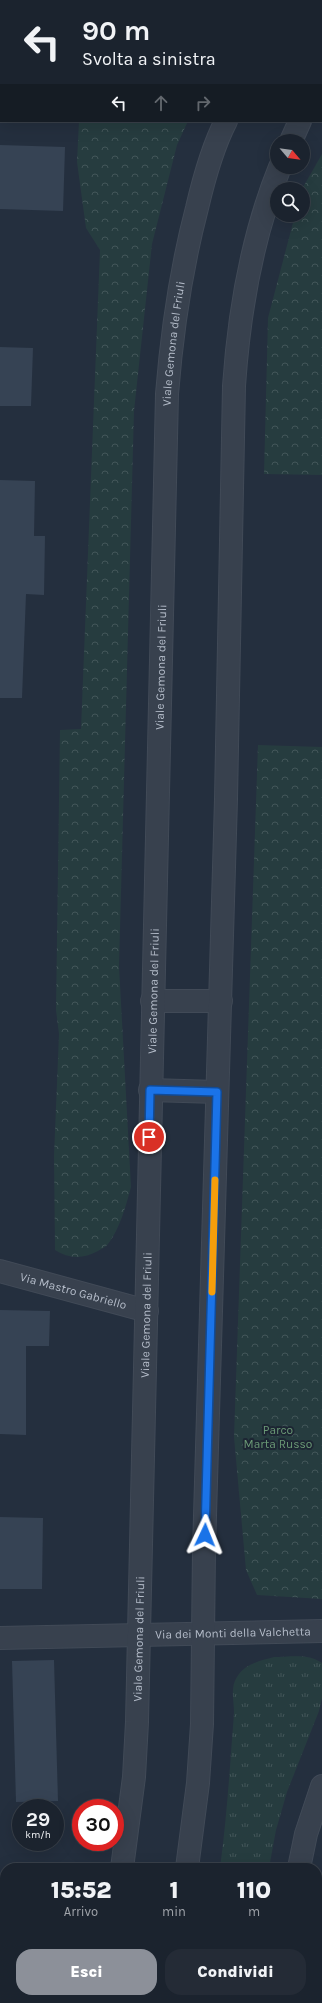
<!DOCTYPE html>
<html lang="it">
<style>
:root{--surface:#1b232e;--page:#242b36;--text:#f1f3f6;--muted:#a0a4aa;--line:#39404a;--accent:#8c9099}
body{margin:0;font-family:Karla,sans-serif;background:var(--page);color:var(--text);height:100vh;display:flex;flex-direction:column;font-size:15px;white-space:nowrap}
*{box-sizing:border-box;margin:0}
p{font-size:13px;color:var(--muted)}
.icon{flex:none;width:22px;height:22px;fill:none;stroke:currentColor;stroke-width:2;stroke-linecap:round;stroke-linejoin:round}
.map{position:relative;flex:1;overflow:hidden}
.drawer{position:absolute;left:0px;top:1863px;width:322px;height:140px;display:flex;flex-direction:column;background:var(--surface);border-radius:16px 16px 0 0;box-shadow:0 4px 16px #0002,0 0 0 1px var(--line)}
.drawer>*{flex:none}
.guide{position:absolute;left:0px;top:0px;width:322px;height:122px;box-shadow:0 4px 16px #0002,0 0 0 1px var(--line);background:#1b232e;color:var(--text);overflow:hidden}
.needle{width:26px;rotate:119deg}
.tools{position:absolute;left:270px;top:134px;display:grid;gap:8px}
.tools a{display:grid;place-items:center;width:40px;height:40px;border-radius:50%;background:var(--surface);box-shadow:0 4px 16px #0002,0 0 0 1px var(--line);font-size:20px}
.speed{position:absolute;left:12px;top:1799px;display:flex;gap:8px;font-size:20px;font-weight:700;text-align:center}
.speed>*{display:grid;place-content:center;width:52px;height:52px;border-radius:50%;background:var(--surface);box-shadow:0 4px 16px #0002,0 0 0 1px var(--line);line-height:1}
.speed small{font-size:10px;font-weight:400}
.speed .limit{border:6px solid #d22;background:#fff;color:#111}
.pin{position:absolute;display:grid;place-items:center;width:34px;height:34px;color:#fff;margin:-17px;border:2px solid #fff;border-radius:50%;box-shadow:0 1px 4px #0007}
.me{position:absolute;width:44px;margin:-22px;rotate:2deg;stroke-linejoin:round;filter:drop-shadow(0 0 3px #0008)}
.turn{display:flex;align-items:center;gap:14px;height:84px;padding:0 16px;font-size:18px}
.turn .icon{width:52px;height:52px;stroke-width:2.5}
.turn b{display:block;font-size:28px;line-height:34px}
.lanes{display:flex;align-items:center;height:38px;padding:0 16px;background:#0003;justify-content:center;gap:20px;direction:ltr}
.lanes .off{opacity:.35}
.eta{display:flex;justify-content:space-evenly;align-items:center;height:68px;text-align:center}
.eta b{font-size:24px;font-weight:800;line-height:28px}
.button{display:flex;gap:8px;margin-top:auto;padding:8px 16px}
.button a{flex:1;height:46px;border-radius:16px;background:var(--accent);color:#fff;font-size:16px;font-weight:800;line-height:46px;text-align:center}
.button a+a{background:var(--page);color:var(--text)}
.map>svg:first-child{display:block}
.grass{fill:url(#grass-tufts)}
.park{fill:url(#park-crowns)}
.building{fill:#364354}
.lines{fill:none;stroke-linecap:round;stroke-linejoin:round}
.street-casing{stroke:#414a57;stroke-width:24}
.street{stroke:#38414e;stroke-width:22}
.route-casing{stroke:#114b97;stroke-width:10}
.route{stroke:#1a73e8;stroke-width:7}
.slow{stroke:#f59e0b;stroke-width:7}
.labels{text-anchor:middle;stroke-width:4;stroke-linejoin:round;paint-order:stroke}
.street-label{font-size:12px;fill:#b4bcc9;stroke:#1d2633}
.park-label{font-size:12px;fill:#6b9a76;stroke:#1d2633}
</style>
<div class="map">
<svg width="322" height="2003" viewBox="0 0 322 2003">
<defs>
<pattern id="grass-tufts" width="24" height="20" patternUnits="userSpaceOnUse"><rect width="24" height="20" fill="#263c3f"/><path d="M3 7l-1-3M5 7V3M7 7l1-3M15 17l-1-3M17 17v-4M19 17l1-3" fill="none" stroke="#435659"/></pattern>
<pattern id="park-crowns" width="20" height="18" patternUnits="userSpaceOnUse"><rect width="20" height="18" fill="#263c3f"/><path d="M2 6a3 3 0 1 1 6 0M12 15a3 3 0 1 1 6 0" fill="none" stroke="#435659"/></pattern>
</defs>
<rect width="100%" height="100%" fill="#242f3e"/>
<!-- grass -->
<g class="grass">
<path d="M274,1657c15,0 35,-4 48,6v35l-3,13 -32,81 -11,38 -7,38h-49c7,-52 10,-103 14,-155 0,-12 -4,-26 3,-36 8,-13 22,-16 37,-20z"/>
<path d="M322,1911v92h-24l1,-5h18v-67z"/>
<path d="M184,1998h52l-1,5h-52z"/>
</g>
<!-- park -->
<g class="park">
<path d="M64,0h188l-188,1z"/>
<path d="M79,121h109l-11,24 -25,99 -18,167 -15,555 12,221c-5,18 -11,42 -23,57 -2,3 -7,5 -10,7 -15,8 -29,8 -43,-1l-1,-94 5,-122 -3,-24 4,-280 21,-1 19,-479 -14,-22 -9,-66z"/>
<path d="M322,154v321l-58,-1 4,-156 27,-103h8l-1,-26z"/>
<path d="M258,745l64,2v852l-65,-4 -11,-25 -12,-133z"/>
<path d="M5,1989v9h43l-2,5h-46v-12z"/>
</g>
<!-- building -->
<g class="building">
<path d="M0,145l65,2 -2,64 -63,-2z"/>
<path d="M0,347l33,1 -2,58h-31z"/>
<path d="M0,480l35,1 -1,55h11l-1,59 -18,-1 -4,104h-22z"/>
<path d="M0,1310l50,1 -1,35h-23v89l-26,-1z"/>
<path d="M0,1517l43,1 -1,71h-42z"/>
<path d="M54,1660l4,141 -42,1 -4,-141z"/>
</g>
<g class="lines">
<!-- street casing -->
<g class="street-casing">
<g id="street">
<path d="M294,1v-1"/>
<path d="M321,83l1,-2"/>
<path d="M291,141l9,-20"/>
<path d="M152,1001h69"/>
<path d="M150,1090l67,2"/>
<path id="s1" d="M0,1271l147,40"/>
<path id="s2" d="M0,1638l322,-7"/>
<path id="s3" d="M122,1868l12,-91 3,-55 30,-1328c5,-63 14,-125 30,-186 7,-30 15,-60 29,-87"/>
<path d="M187,1868l11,-85 4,-59 2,-174 22,-751 8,-413c5,-74 18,-150 46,-219"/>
<path d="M299,1868l7,-34 16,-48"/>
<path d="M83,2003l2,-5"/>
<path d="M150,2003l2,-5"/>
<path d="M262,2003l2,-5"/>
</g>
</g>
<!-- street -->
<use href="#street" class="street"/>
</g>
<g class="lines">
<!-- route casing -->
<g class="route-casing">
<path id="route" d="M149,1137l1,-47 67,2 -12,443"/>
</g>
<!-- route -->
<use href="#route" class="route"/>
<!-- slow -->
<path class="slow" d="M212,1292l3,-112"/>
</g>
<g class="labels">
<!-- street labels -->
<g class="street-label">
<text dy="4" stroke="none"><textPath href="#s3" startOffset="1526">Viale Gemona del Friuli</textPath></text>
<text dy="4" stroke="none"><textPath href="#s3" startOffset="1202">Viale Gemona del Friuli</textPath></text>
<text dy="4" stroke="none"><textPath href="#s3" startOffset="878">Viale Gemona del Friuli</textPath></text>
<text dy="4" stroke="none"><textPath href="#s1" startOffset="76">Via Mastro Gabriello</textPath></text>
<text dy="4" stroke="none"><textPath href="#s3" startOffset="554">Viale Gemona del Friuli</textPath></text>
<text dy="4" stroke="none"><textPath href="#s2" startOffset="233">Via dei Monti della Valchetta</textPath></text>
<text dy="4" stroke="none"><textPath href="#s3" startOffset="230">Viale Gemona del Friuli</textPath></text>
</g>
<!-- park labels -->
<g class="park-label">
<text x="278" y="1434">Parco<tspan x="278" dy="14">Marta Russo</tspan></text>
</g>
</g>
</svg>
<div class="tools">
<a><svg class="needle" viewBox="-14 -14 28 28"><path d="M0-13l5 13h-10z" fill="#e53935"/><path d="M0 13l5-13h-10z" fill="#a0a4aa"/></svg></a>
<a><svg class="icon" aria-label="search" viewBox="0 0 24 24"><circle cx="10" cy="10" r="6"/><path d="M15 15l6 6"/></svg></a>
</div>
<div class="speed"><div>29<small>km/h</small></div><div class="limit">30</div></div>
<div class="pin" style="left:149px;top:1137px;background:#d93025"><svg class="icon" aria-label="arrive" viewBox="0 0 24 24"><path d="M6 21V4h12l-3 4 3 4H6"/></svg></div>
<svg class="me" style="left:205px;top:1535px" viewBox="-20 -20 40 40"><path d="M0-17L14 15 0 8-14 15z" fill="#1a73e8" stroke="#fff" stroke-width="4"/></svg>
<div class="guide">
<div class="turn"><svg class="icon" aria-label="left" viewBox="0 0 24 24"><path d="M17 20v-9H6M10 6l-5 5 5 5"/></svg><div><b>90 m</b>Svolta a sinistra</div></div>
<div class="lanes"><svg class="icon" aria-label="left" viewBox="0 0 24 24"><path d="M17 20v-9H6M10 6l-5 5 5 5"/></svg><svg class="icon off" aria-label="ahead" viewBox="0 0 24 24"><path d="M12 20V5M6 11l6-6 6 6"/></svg><svg class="icon off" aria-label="right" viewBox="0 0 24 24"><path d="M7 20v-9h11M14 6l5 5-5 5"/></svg></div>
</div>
<section class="drawer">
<div class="eta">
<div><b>15:52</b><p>Arrivo</p></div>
<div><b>1</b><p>min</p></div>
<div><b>110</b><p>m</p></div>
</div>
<div class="button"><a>Esci</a><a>Condividi</a></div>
</section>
</div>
